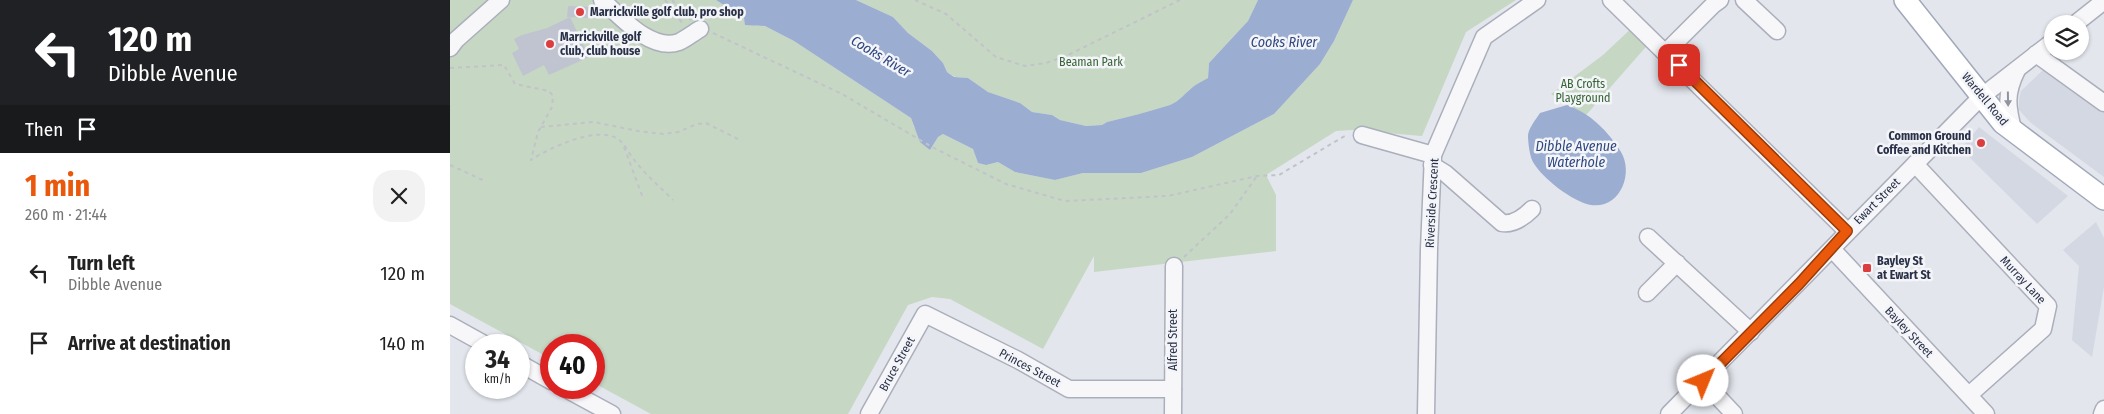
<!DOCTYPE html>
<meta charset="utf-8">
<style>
:root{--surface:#fff;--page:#f2f2f2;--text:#222;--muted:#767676;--accent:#ea580c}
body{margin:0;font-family:"Fira Sans Condensed",sans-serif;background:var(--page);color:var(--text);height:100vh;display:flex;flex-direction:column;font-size:19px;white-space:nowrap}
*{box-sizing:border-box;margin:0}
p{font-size:16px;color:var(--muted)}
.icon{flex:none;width:28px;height:28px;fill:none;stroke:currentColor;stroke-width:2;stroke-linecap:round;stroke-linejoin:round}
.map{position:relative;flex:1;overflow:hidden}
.details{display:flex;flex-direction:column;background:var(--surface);width:450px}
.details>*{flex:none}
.hud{background:#202124;color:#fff;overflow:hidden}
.buttons{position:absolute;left:1594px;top:15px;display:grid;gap:10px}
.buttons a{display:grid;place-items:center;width:45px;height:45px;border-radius:50%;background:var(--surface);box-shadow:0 1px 4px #0004;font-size:25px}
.speed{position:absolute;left:15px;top:334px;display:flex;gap:10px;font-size:25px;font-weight:700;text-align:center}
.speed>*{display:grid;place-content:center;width:65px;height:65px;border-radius:50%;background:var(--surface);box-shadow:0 1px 4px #0004;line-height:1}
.speed small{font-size:12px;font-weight:400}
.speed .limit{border:8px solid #d22;background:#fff;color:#111}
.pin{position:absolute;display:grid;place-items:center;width:42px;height:42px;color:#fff;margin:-21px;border-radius:10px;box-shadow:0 2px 8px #0006}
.me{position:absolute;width:55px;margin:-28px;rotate:45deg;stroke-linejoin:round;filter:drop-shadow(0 0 4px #0008)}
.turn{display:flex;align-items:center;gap:18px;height:105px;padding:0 25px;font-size:22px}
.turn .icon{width:65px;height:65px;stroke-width:2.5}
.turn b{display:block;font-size:35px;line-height:42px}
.then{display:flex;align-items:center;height:48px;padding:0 25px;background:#0003;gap:10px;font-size:19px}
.round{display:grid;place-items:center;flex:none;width:52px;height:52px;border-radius:20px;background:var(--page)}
.head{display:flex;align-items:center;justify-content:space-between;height:85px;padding:0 25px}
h1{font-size:30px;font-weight:700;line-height:38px;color:var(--accent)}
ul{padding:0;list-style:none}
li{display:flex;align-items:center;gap:15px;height:70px;padding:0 25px}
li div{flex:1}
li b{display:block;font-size:19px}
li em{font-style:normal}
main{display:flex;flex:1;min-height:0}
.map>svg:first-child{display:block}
.built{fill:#d4d8e2}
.green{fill:#c6d7c4}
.water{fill:#9badd0}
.building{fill:#c0c4d0}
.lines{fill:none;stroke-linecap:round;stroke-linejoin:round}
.minor-casing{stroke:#abafbb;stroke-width:19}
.major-casing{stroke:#a1a8ba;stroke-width:24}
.path{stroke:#c1c3cb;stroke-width:2;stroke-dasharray:4 4;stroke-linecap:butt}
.minor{stroke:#f7f7fa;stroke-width:16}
.major{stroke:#fff;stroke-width:21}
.oneway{fill:#9094a0}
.route-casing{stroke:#983908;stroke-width:12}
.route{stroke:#ea580c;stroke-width:9}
.poi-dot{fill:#dc3e40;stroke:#f4f5f9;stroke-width:2}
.labels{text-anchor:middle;stroke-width:5;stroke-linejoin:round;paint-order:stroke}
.poi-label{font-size:12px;font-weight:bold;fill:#293047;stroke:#f4f5f9;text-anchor:start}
.park-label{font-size:12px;fill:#376435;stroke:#f4f5f9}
.street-label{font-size:12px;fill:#293047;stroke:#f4f5f9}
.water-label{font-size:14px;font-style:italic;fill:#2e477f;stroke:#f4f5f9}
</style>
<main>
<section class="details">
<div class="hud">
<div class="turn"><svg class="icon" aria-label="left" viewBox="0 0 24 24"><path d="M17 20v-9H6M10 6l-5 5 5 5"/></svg><div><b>120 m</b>Dibble Avenue</div></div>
<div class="then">Then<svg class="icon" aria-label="arrive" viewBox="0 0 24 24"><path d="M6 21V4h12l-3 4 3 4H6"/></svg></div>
</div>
<div class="head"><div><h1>1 min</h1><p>260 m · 21:44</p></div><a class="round"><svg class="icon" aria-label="close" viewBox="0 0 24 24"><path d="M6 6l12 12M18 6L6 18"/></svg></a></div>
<ul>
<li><svg class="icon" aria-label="left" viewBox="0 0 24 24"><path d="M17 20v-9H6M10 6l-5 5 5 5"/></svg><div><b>Turn left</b><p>Dibble Avenue</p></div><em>120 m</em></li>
<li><svg class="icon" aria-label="arrive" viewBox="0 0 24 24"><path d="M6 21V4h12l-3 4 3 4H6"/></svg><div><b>Arrive at destination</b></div><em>140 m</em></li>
</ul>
</section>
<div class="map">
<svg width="1654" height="414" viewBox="0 0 1654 414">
<rect width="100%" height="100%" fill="#e3e6ed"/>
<!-- built -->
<g class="built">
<path d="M1595,68l59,43v66l-73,-54 -12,-13v-10l2,-9z"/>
<path d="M1529,127l89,69 -31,28 -76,-75z"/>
<path d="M1646,222l8,16v49l-12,70 -20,-17 7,-74 -16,-16z"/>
</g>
<!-- green -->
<g class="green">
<path d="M0,0h266l40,26h9l29,15 117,77 3,9 16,23 8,-13 5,-3 30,15 5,14 8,2 12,-3 17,10 40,8 28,-7h58l51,-16 82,-43 46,-50 14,-23 19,-41h163l-50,32 -44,104 -71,-6 -15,1 -70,44 10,20v56l-182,21v-16l-51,93 -93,-50 -18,-2 -24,8 -60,109h-197l-57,-31v-38h-43v14l-101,-55z"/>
<path d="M406,0h402l-10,21 -39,42 -1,15c-5,3 -10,5 -14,8 -8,6 -14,15 -24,19 -20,6 -41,12 -63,17l-5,3 -16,1 -26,-6 -8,-5 -20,-3 -12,-9 -32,-11 -20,-14 -13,-1 -8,-5 -4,-9 -11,-12 -24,-18 -15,-16z"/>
<path d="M1186,24l16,16 -66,75 -35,-21 52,-39z"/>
</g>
<!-- water -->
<g class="water">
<path d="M266,0h140l37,17 15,16 24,18 11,12 4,9 7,5 14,1 20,14 32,11 12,9 20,3 8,5 26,6 16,-1 5,-3c22,-5 43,-11 63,-17 10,-4 16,-13 24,-19 4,-3 9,-5 14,-8l1,-15 39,-42 10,-21h95l-19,41 -14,23 -46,50 -82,43 -51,16h-58l-28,7 -40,-8 -17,-10 -12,3 -8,-2 -5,-14 -30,-15 -5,3 -8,13 -10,-8 -9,-24 -117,-77 -29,-15 -20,-1 -1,-7z"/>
<path d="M1117,105c23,8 41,26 54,47 13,22 -1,57 -30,53 -18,-3 -49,-27 -58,-43 -3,-5 -5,-19 -5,-26 0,-7 8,-17 12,-23z"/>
</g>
<!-- building -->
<g class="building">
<path d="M118,6l24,1v11l-25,-1z"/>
<path d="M120,17l19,40 -40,18 -5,-10 -21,11 -11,-23 7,-4 -5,-10 8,-4 25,-7z"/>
</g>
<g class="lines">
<!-- minor casing -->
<g class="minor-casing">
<g id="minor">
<path d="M152,0c19,17 49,52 77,42 7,-3 14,-9 21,-13"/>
<path d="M1161,0l236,231"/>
<path d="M1294,0l33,31"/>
<path d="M1625,24l29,-23"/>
<path d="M0,48l6,-8 45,-40"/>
<path d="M1216,52l47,-47 7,-5"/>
<path d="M1586,54l68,49"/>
<path d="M1564,133c-7,-26 -9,-39 3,-63"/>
<path d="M912,135l71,20"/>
<path d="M1465,164l133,142 -5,23 -74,66"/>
<path d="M982,165l13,8 57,50c12,2 22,-6 30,-14"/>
<path d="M1198,237l103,95"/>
<path d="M1382,249l154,165"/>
<path d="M1197,293l30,-30"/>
<path d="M0,325l36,20"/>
<path d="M69,363l32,18"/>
<path d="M1253,381l31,33"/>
<path d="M114,388l48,26"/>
<path d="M419,414l56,-100 93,46 51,29h104"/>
<path d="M723,414l1,-148"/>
<path d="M976,414l3,-165 4,-94 51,-118 53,-37"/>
<path d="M1219,414l312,-317 71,-55"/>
<path d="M1652,414l2,-5"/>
</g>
</g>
<!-- major casing -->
<g class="major-casing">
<path id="major" d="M1455,0l98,123 101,76"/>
</g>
<!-- path -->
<g class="path">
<path d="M215,0l18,24"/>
<path d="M222,0l19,20"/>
<path d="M465,0l31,14 50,43 29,9 21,-3 20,-7 114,-56"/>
<path d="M263,33l129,61 90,53 74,37 59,17 103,-5 89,-20 22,-1 69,-41"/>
<path d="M0,68l54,-3 11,19 34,7 4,5 -1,11 -14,25 -7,28c18,-12 67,-35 87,-21 8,6 11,15 17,22 11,14 25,26 38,39"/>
<path d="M91,127l53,-5 44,9 25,3 15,-2 19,-8 9,-1 36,18"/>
<path d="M174,147l19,51"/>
<path d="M0,165l35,16"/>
<path d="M734,257l46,-43 27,-38"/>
</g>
<!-- minor -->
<use href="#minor" class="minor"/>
<!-- major -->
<use href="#major" class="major"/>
</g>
<!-- one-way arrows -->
<defs><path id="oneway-solid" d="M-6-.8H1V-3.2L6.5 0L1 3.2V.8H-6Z" transform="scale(1.25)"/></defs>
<use class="oneway" href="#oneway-solid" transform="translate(1558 99) rotate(89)"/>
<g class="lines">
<!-- route casing -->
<g class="route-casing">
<path id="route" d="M1229,65l168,166 -48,53 -96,97"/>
</g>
<!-- route -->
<use href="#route" class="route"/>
</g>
<!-- markers -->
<g class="poi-dot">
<circle cx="130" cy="12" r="5"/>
<circle cx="100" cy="44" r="5"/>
<circle cx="1531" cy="143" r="5"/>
<rect x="1412" y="263" width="10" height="10" rx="2.5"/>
</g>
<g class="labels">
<!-- poi labels -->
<g class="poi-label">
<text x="140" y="16">Marrickville golf club, pro shop</text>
<text x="110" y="41">Marrickville golf<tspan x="110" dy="14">club, club house</tspan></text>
<text x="1521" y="140" text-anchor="end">Common Ground<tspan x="1521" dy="14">Coffee and Kitchen</tspan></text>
<text x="1427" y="265">Bayley St<tspan x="1427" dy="14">at Ewart St</tspan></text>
</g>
<!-- park labels -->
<g class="park-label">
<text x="641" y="66">Beaman Park</text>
<text x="1133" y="88">AB Crofts<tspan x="1133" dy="14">Playground</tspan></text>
</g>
<!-- street labels -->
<g class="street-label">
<text transform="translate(1535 99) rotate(50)" y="4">Wardell Road</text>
<text transform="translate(1427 201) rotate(-45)" y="4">Ewart Street</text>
<text transform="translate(982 203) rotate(-87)" y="4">Riverside Crescent</text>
<text transform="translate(1573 280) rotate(47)" y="4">Murray Lane</text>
<text transform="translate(1459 332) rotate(47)" y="4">Bayley Street</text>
<text transform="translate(723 340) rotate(-90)" y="4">Alfred Street</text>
<text transform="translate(447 364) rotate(-61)" y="4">Bruce Street</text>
<text transform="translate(580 368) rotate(28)" y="4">Princes Street</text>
</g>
<!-- water labels -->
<g class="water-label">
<text x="834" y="47">Cooks River</text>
<text transform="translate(431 56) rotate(31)" y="5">Cooks River</text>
<text x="1126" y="151">Dibble Avenue<tspan x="1126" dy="16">Waterhole</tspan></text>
</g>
</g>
</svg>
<div class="buttons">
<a><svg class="icon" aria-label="layers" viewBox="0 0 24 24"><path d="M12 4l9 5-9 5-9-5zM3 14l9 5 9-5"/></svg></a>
</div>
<div class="speed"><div>34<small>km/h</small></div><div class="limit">40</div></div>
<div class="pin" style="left:1229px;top:65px;background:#d93025"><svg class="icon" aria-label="arrive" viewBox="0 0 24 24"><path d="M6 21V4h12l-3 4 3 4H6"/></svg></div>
<svg class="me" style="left:1253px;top:381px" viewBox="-20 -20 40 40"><circle r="19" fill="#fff"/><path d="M0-13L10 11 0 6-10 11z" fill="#ea580c"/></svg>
</div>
</main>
